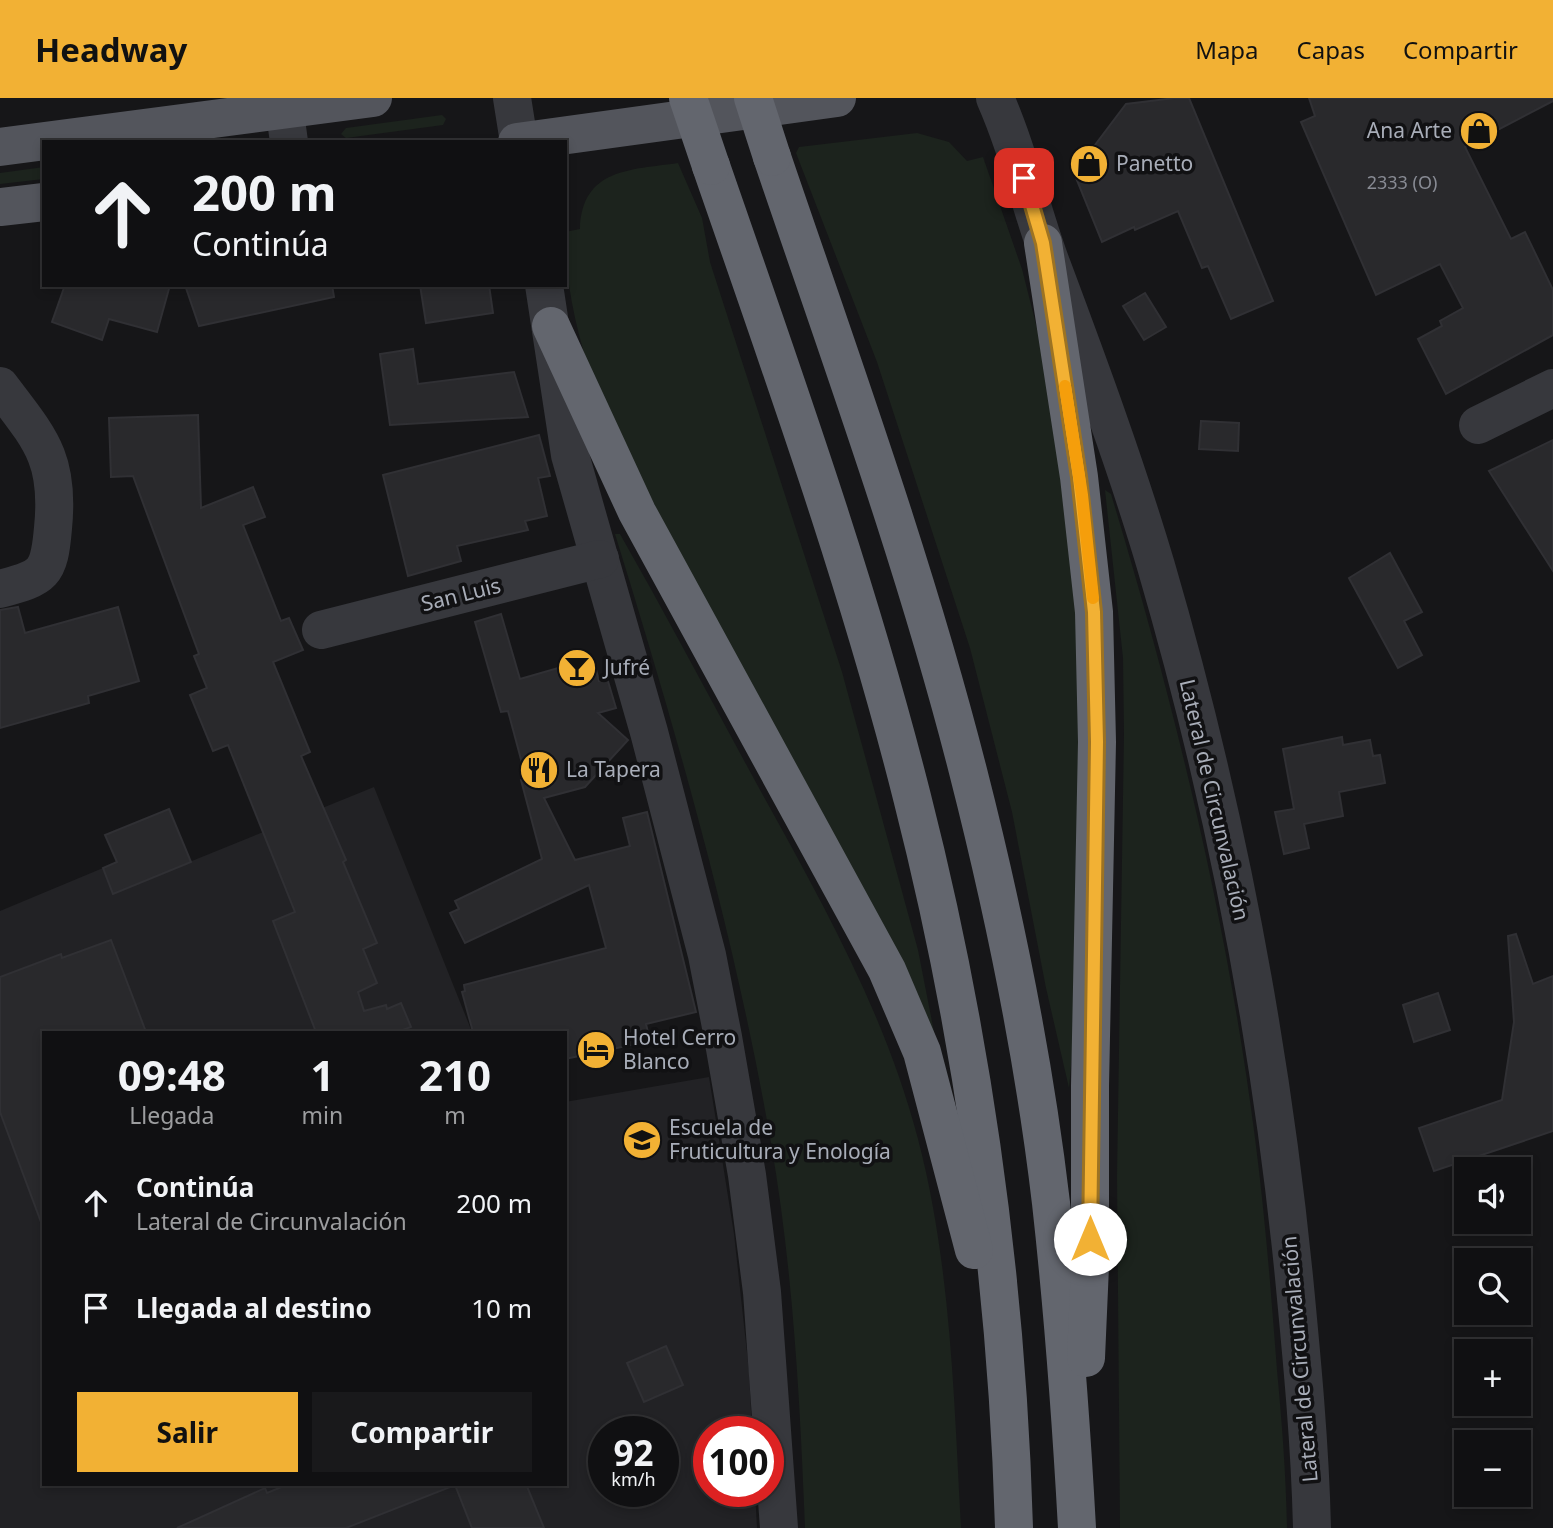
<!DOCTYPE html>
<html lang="es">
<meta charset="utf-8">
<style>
:root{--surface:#101012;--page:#19191b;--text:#f1f3f6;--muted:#9c9d9f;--line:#303032;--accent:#f2b134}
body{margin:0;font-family:"Noto Sans",sans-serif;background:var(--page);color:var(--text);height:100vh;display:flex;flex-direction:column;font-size:26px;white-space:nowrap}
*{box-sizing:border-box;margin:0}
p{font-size:23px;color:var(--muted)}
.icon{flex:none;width:38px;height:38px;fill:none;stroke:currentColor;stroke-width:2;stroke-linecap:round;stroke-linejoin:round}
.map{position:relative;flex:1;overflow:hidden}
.drawer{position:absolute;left:42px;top:933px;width:525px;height:455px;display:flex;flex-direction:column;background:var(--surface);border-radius:0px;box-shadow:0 4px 10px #0003,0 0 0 2px var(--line)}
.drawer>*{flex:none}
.hud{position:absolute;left:42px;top:42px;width:525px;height:147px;border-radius:0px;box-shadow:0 4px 10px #0003,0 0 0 2px var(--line);background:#101012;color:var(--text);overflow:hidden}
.controls{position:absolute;left:1454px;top:1059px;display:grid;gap:14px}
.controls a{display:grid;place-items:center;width:77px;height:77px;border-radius:0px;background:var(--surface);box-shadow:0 4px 10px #0003,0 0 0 2px var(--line);font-size:35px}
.speed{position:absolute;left:588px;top:1318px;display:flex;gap:14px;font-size:35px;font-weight:700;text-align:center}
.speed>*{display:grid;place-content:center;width:91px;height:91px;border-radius:50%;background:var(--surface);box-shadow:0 4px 10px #0003,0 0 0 2px var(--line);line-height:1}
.speed small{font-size:18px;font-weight:400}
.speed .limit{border:10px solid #d22;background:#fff;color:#111}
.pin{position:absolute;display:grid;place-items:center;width:60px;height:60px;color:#fff;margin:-30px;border-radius:14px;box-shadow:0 4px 10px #0006}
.me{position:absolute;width:77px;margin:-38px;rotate:0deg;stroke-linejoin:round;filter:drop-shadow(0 0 5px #0008)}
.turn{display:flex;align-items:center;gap:24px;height:147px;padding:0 35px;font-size:32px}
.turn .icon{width:91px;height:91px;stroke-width:2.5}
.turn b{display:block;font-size:49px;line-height:60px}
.eta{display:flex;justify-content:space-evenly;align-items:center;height:119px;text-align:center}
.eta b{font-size:42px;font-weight:700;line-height:49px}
.primary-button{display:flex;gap:14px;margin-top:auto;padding:14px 35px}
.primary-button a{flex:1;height:80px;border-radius:0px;background:var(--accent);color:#111;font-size:28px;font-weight:700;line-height:80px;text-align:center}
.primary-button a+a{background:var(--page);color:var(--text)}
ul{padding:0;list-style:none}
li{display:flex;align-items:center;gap:21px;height:105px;padding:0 35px}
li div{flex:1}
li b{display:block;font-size:26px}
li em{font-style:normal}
header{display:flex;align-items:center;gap:42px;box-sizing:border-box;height:98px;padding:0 35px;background:var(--accent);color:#111}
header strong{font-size:33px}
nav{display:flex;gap:38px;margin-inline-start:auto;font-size:24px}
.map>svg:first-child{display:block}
.built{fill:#222225;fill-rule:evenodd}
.green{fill:#1c231d}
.building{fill:#29292c;stroke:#303034;stroke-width:2}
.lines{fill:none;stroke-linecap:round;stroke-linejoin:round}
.minor{stroke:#37383d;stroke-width:38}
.major{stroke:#53555c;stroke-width:38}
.highway{stroke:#63666e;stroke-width:38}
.highway-bridge{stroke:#63666e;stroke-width:38}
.route-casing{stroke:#9d7322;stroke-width:18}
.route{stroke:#f2b134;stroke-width:12}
.slow{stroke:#f59e0b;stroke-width:12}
.labels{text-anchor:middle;stroke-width:7;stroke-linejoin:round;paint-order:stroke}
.number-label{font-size:18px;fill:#888b94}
.poi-label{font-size:21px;fill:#a8adb8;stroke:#111113;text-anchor:start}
.street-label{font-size:21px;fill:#a8adb8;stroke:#111113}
</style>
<header>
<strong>Headway</strong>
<nav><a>Mapa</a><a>Capas</a><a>Compartir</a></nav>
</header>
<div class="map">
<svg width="1553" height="1430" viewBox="0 0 1553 1430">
<rect width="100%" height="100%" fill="#161618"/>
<!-- built -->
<path class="built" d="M374,689l98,245h-428v452h521v-382l144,-25 25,157 15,137 3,60 -43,1v59h46l2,37h-757v-617l103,-43 10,25zM604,1334h59v59h-59z"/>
<!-- green -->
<g class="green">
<path d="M442,17l4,4 -3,6 -97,13 -5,-4 5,-6z"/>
<path d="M917,35l32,9 18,19 16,-4 39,112 30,119 30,260 -5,353 -8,87 -23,-100 -34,-176 -42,-164 -93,-286 -81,-209 3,-6z"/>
<path d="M678,65l24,55 8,44 132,410 76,278 18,92c-64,-119 -129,-238 -193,-358 -71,-132 -178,-299 -178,-452l15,-3c2,-61 51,-59 98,-66z"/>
<path d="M44,69v12l-44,5v-11z"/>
<path d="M1105,392l6,4c64,211 116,426 144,644 10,77 16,154 22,232 5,53 9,105 10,158h-167l-3,-352 7,-442 -1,-76z"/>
<path d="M615,436h5c48,84 93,170 139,254 63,114 126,225 159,351 33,126 36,260 43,389h-156c-5,-128 -12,-258 -34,-385 -36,-207 -94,-409 -156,-609z"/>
</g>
<!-- building -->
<g class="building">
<path d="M1175,0h14l84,203 -42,18 -23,-53 -6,2 -24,-57 -43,19 -1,-3 -32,15 -28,-69 52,-69z"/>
<path d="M1309,0h244v3l-88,46 46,92 14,-7 28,58v45l-107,59 -28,-55 24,-13 -2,-5 23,-13 -23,-44 -64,31 -75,-173 14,-6z"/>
<path d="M65,187h105l-13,47 -48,-13 -7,21 -50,-18z"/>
<path d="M185,187h147l2,12 -135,29z"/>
<path d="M420,187h69l4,28 -67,10z"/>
<path d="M1145,195l21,34 -22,13 -21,-34z"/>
<path d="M413,251l5,35 96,-12 14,45 -138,8 -10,-71z"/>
<path d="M198,317l3,93 52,-21 12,30 -22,8 38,96 8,-3 14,32 -30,12 37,90 -9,4 45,104 -3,2 34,81 -14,6 14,34 -19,9 6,19 22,-6 1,4 14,-6 10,24 -14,5h-81l-43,-111 22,-9 -67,-167 -15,6 -23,-56 17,-7 -13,-32 5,-2 -66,-178 -22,1 -2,-59z"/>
<path d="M1201,323l38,2 -1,28 -39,-2z"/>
<path d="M539,337l11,41 -12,2 9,38 -22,5 3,9 -71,16 4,15 -53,15 -25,-101z"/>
<path d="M1553,342v131l-64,-100z"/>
<path d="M1390,455l32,59 -18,9 18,34 -24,13 -49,-90z"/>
<path d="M18,509l7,26 93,-26 21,74 -51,15 1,7 -89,25v-118z"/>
<path d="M501,516l19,65 73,-21 6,23 8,-3 9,30 -18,5 30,27 -43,47 -41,11 31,62 55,-14 -7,-28 24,-6 49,200 -50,12 4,17 -85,18v-27h-92l-11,-40 3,-1 -1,-6 142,-37 -17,-63 -124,58 -15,-30 9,-4 -4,-8 87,-42 -21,-79 5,-2 -11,-41 -7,-26 -7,1 -26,-90z"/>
<path d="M1342,639l1,8 27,-5 3,16 7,-1 5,28 -46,9 4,24 -39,8 5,24 -25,6 -9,-42 19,-3 -11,-60z"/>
<path d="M169,711l22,53 -78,32 -10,-26 14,-6 -12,-27z"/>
<path d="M1516,836l17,50 20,-8v155l-119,40 -15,-43 83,-28 12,-78 -6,-86z"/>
<path d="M111,842l35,92h-102v190h-3l-41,-110v-135l61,-23 1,4z"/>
<path d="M1438,895l12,37 -36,12 -11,-37z"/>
<path d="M666,1248l17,39 -39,17 -17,-39z"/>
<path d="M289,1386h237l18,44h-72l-17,-43 -109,43h-169l88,-40 2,5z"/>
</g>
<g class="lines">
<!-- minor -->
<g class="minor">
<path d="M283,0l6,44"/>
<path d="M512,0l7,44"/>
<path d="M995,0c24,54 36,112 57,168 37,99 74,199 104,300 68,233 114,470 138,711 8,83 16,167 18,251"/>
<path d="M544,187l26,170 79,277 58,223 16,82 24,138 15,117 17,236"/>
<path d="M0,288c40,53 60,72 53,142 -4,47 -9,49 -53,61"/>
<path d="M1478,327l75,-37"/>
<path d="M321,532l279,-71"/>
</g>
<!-- major -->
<g class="major">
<path d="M517,44l320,-44"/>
<path d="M0,49l373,-49"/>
<path d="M0,109l44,-5"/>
</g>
<!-- highway -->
<g class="highway">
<path d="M772,59c69,203 143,406 196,614 36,141 66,287 83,432 12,108 20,216 26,325"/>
<path d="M711,68c72,208 147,417 201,631 61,239 95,484 102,731"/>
<path d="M1043,145l36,234 15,135 3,130 -7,344v180l-4,92"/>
<path d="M551,228l86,186 250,458 35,82 52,198"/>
</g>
<!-- highway-bridge -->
<g class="highway-bridge">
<path d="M688,0l23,68"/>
<path d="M753,0l19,59"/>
</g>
</g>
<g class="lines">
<!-- route casing -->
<g class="route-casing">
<path id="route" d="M1024,80l19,65 36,234 15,135 3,130 -7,497"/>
</g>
<!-- route -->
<use href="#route" class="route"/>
<!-- slow -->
<path class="slow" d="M1065,288l17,109 11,103"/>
</g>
<!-- icons -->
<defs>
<g id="shop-disc" transform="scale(2.0125)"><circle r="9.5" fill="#f2b134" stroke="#111113"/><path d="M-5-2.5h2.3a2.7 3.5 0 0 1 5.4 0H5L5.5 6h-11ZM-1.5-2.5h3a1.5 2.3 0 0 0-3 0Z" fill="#111"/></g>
<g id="bar-disc" transform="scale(2.0125)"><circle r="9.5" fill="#f2b134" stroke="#111113"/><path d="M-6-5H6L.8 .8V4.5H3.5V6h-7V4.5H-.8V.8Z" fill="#111"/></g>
<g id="restaurant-disc" transform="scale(2.0125)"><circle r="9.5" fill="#f2b134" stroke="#111113"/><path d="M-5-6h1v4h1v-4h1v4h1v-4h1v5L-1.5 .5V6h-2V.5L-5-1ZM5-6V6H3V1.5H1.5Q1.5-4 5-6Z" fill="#111"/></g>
<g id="hotel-disc" transform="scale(2.0125)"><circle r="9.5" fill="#f2b134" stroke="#111113"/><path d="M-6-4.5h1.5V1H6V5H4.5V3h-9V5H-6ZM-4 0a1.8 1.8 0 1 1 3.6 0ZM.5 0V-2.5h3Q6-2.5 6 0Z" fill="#111"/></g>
<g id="university-disc" transform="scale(2.0125)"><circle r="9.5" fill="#f2b134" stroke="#111113"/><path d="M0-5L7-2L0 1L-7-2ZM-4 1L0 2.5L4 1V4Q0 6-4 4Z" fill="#111"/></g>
</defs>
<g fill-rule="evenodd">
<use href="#shop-disc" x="1479" y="33"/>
<use href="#shop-disc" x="1089" y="66"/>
<use href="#bar-disc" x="577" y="570"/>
<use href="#restaurant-disc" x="539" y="672"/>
<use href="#hotel-disc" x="596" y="952"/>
<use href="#university-disc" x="642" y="1042"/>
</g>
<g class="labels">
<!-- number labels -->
<g class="number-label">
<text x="1402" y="91">2333 (O)</text>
</g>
<!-- poi labels -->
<g class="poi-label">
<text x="1452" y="40" text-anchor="end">Ana Arte</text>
<text x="1116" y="73">Panetto</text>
<text x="604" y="577">Jufré</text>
<text x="566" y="679">La Tapera</text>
<text x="623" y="947">Hotel Cerro<tspan x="623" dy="24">Blanco</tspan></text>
<text x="669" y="1037">Escuela de<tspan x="669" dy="24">Fruticultura y Enología</tspan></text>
</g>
<!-- street labels -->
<g class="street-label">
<text transform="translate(461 497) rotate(-14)" y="7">San Luis</text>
<text transform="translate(1214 702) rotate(77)" y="7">Lateral de Circunvalación</text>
<text transform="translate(1300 1261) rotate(-95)" y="7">Lateral de Circunvalación</text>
</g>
</g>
</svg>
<div class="controls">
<a><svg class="icon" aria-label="sound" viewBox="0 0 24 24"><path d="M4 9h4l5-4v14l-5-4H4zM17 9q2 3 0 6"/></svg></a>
<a><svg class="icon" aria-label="search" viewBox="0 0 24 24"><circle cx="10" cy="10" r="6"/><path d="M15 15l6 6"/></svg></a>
<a>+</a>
<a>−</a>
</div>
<div class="speed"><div>92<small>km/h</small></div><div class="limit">100</div></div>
<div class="pin" style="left:1024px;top:80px;background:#d93025"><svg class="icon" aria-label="arrive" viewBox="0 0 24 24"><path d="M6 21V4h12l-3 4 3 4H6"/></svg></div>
<svg class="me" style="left:1090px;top:1141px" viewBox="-20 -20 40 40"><circle r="19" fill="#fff"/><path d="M0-13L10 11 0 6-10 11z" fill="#f2b134"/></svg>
<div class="hud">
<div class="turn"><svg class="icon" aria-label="ahead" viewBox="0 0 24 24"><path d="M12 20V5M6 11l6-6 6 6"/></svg><div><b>200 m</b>Continúa</div></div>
</div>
<section class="drawer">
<div class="eta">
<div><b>09:48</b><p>Llegada</p></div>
<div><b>1</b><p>min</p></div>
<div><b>210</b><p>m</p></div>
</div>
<ul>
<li><svg class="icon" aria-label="ahead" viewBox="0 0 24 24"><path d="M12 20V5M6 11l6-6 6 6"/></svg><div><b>Continúa</b><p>Lateral de Circunvalación</p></div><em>200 m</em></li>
<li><svg class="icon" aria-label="arrive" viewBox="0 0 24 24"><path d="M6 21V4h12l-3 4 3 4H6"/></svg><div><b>Llegada al destino</b></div><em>10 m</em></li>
</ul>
<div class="primary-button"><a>Salir</a><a>Compartir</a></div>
</section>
</div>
